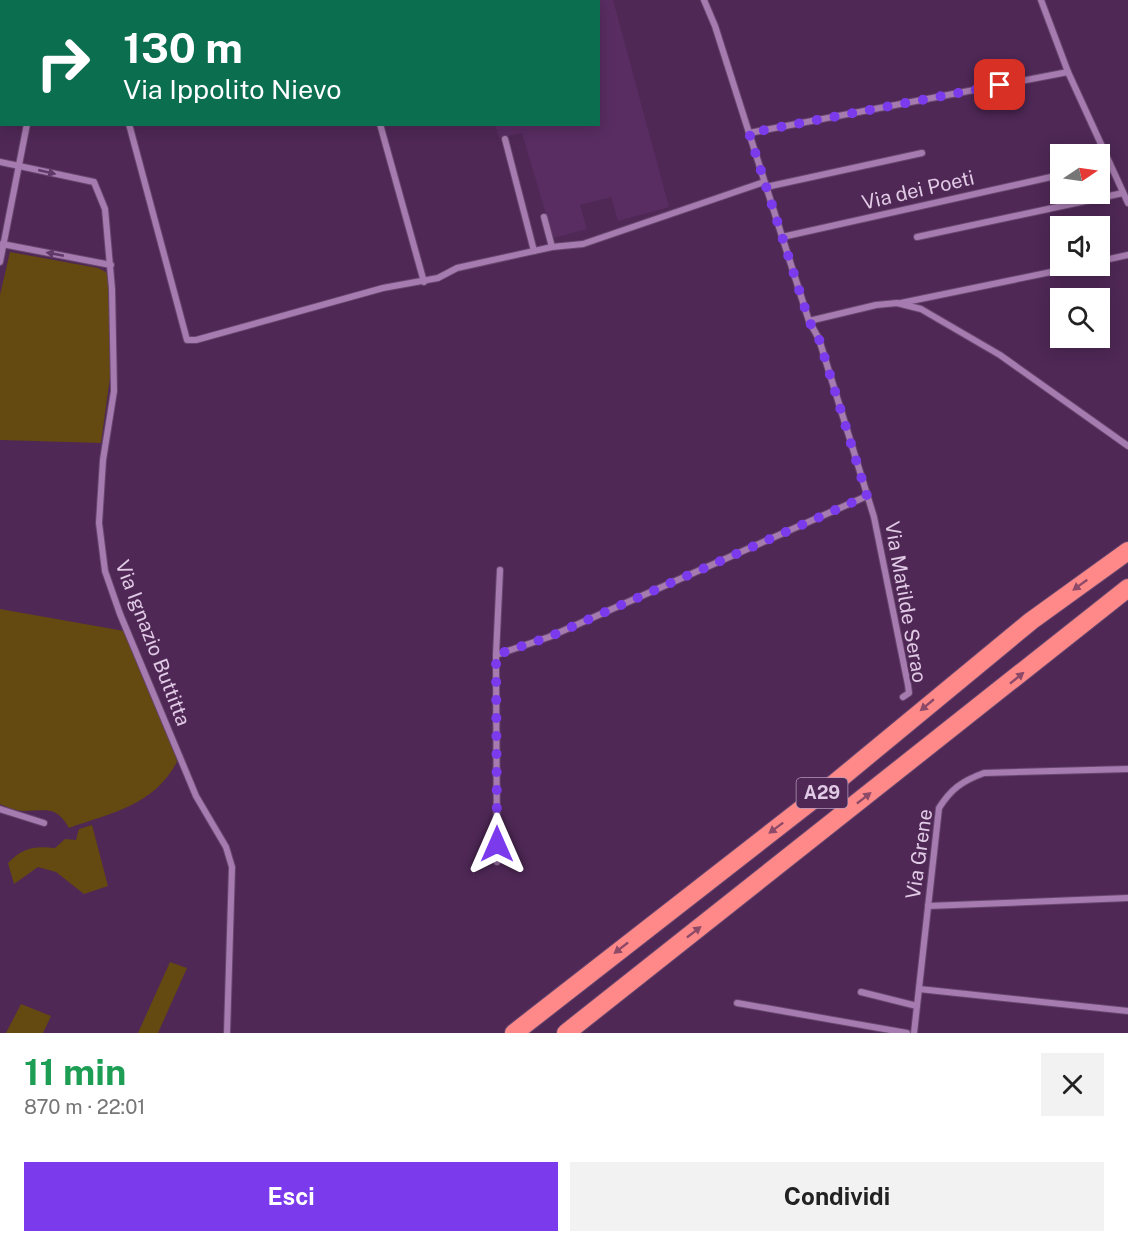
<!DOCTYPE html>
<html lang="it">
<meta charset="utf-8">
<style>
:root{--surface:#fff;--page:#f2f2f2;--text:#222;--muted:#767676;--accent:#7c3aed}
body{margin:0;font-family:"Public Sans",sans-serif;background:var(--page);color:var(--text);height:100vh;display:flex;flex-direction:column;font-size:22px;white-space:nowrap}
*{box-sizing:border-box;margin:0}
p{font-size:20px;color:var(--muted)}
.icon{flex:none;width:33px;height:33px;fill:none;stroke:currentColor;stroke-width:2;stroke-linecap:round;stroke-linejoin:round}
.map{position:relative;height:1033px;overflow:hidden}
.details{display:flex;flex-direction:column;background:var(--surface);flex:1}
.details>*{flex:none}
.banner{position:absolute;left:0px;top:0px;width:600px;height:126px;box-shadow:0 3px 15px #0003;background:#0b6e4f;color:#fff;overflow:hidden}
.needle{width:39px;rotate:77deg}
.tools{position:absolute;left:1050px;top:144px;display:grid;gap:12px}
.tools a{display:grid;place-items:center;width:60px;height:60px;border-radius:0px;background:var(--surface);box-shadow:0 3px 15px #0003;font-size:30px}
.pin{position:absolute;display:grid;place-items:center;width:51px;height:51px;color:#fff;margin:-26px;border-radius:12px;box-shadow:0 3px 9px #0006}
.me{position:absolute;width:66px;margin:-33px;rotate:0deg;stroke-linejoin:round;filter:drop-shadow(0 0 4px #0008)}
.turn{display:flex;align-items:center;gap:21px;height:126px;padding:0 24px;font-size:27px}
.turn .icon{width:78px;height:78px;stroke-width:2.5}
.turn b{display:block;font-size:42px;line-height:51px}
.round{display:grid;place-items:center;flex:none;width:63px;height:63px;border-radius:0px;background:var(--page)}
.headline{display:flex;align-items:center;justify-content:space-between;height:102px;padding:0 24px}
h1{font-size:36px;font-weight:700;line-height:45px;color:#1e9e55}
.primary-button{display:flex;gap:12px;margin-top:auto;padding:12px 24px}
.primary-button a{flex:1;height:69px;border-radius:0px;background:var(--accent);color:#fff;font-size:24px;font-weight:700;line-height:69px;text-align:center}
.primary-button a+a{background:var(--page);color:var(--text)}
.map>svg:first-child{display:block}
.built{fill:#592d62}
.green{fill:#644910}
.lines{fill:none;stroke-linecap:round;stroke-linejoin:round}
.minor-casing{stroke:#67466e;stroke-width:8}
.motorway-casing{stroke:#67466e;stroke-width:20}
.minor{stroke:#a67baf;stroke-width:6}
.motorway{stroke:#ff8989;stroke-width:18}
.oneway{fill:#603968}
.oneway2{fill:#8d4a68}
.route{stroke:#7c3aed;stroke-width:10;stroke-dasharray:0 18}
.labels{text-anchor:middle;stroke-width:5;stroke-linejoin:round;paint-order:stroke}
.shield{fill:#4f2856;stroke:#b599ba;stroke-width:1.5}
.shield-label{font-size:18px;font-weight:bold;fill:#e1cae5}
.street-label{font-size:20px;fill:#e1cae5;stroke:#4f2856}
</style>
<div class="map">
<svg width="1128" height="1033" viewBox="0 0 1128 1033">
<rect width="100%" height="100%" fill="#4f2856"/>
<!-- built -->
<path class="built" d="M485,0h128l56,207 -51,14 -7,-24 -31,8 7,24 -34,9 -31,-105 -23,5 -4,-13 103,-1v-122z"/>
<!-- green -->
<g class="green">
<path d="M10,252l88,16 8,4 3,7 1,98 -9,66 -101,-3v-145z"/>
<path d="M0,609l124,22 52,126 1,5c-24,44 -64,50 -108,66 -13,-23 -23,-17 -45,-17 -8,0 -17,-4 -24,-7z"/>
<path d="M92,825l16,61 -24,8 -28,-22 -18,-5 -24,17 -6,-21c16,-16 26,-17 47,-15l10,-9 11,1 3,-11z"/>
<path d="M170,962l17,6 -29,65h-20z"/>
<path d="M21,1004l30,12 -8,17h-37z"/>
</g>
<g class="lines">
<!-- minor casing -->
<g class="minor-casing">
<g id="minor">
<path d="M346,0v2"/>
<path d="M704,0l11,26 94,295 10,18 55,178 34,168 1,8 -6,4"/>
<path d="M1041,0l27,72 60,131"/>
<path d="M65,2l1,-2"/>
<path d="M160,2v-2"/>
<path d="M370,2l5,-2"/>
<path d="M0,11l2,1"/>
<path d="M0,93l2,1"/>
<path d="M129,124l58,216h9l187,-52 55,-10 19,-10 95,-21 31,-3 181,-62"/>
<path d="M380,124l44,158"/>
<path d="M749,133l319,-61"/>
<path d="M505,139l29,112"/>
<path d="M0,162l94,20 11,27 7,80 2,102 -11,69 -4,63 6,48 15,43 64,153 12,29 30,51 6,20 -5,166"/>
<path d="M1100,166l10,-2"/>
<path d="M766,187l156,-34"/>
<path d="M544,217l8,30"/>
<path d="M782,237l278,-62"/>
<path d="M917,237l206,-44"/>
<path d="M2,244l109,21"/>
<path d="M1100,261l28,-6"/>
<path d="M0,262l27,-138"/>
<path d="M901,303l179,-37"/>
<path d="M809,321l67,-16 21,-2 24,6 79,46 128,91"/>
<path d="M496,655l53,-18 318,-141"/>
<path d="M0,809l44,14"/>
<path d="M497,862l-1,-207 4,-85"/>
<path d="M928,906l200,-8"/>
<path d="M919,989l209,22"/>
<path d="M861,992l56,14"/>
<path d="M737,1003l170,30"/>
<path d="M914,1033l25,-225c12,-19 23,-27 45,-35l144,-4"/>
</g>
</g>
<!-- motorway casing -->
<g class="motorway-casing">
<g id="motorway">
<path d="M514,1033l322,-251 195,-161 97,-70"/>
<path d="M566,1033l562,-445"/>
</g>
</g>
<!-- minor -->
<use href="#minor" class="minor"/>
<!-- motorway -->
<use href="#motorway" class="motorway"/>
</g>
<!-- one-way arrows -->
<defs><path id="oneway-solid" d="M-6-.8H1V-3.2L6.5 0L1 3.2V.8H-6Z" transform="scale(1.5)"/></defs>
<g class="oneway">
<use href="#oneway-solid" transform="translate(47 172) rotate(13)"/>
<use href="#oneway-solid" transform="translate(55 254) rotate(-169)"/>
</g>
<g class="oneway2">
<use href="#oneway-solid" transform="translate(1080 585) rotate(144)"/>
<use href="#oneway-solid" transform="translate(1017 678) rotate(-39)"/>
<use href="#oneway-solid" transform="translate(927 705) rotate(140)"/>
<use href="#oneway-solid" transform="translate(864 798) rotate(-38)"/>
<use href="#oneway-solid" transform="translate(776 828) rotate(143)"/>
<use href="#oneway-solid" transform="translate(694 932) rotate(-38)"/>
<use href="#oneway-solid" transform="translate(621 948) rotate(142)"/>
</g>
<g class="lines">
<!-- route -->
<path class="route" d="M497,844l-1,-189 53,-18 318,-141 -48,-157 -10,-18 -60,-188 251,-48"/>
</g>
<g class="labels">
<!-- shield labels -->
<rect class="shield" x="796.5" y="778" width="51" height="30" rx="4.5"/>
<g class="shield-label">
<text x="822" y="799">A29</text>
</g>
<!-- street labels -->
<g class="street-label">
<text transform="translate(918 190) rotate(-13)" y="7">Via dei Poeti</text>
<text transform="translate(906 602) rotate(80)" y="7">Via Matilde Serao</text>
<text transform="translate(153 643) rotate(69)" y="7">Via Ignazio Buttitta</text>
<text transform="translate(919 854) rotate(-82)" y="7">Via Grene</text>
</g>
</g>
</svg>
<div class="tools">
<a><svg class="needle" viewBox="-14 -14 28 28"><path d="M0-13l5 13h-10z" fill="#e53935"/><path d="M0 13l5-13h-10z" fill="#767676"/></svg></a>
<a><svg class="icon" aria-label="sound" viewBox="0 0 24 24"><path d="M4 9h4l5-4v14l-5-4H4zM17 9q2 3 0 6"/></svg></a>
<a><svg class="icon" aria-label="search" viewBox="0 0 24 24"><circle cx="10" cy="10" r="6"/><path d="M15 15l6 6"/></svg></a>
</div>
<div class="pin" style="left:1000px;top:85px;background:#d93025"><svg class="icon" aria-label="arrive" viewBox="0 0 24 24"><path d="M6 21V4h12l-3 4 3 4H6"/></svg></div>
<svg class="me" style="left:497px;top:844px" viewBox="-20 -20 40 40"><path d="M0-17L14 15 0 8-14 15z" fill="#7c3aed" stroke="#fff" stroke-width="4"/></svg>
<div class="banner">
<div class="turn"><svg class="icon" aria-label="right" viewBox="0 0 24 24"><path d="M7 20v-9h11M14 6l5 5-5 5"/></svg><div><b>130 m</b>Via Ippolito Nievo</div></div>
</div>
</div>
<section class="details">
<div class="headline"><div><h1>11 min</h1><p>870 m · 22:01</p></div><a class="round"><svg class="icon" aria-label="close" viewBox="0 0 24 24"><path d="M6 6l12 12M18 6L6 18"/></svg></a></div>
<div class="primary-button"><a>Esci</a><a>Condividi</a></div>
</section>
